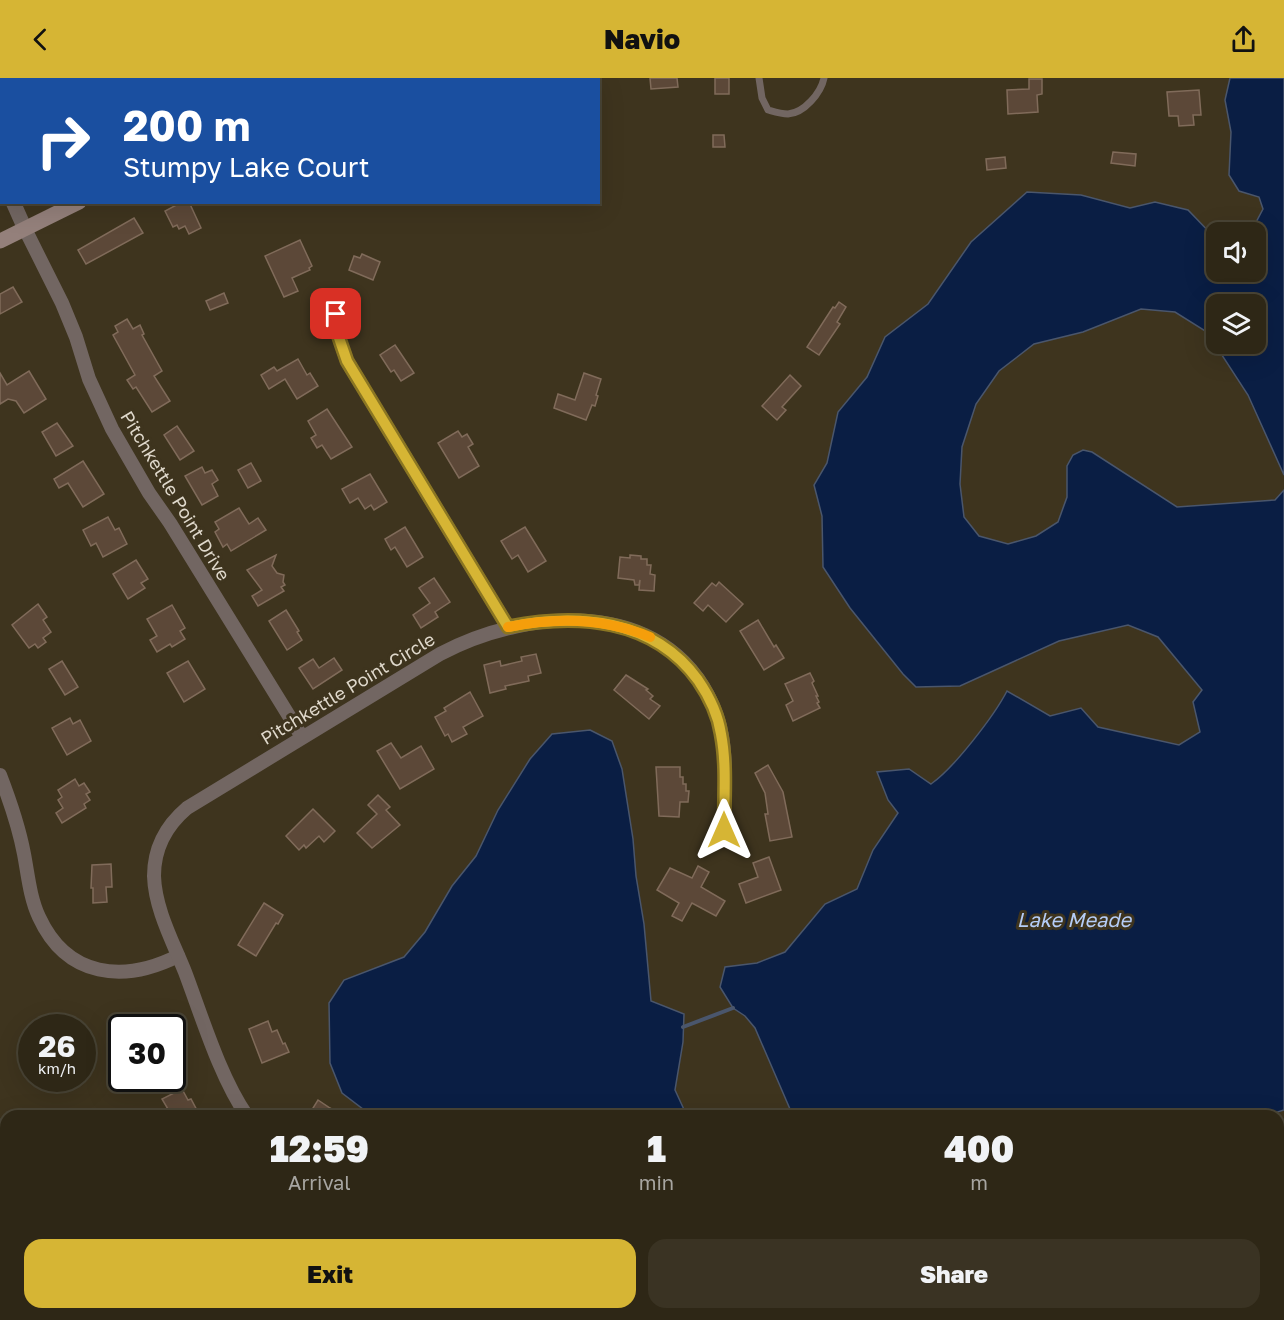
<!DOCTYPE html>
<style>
:root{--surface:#2e2716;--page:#3a3323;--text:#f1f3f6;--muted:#a7a5a1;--line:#494435;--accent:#d6b534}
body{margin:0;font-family:"Golos Text",sans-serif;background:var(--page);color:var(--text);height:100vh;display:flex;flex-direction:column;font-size:22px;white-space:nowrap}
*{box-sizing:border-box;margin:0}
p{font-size:20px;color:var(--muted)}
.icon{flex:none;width:33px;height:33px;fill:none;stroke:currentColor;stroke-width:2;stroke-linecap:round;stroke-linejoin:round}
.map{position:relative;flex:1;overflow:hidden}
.panel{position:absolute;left:0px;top:1032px;width:1284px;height:210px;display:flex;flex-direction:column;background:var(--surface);border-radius:18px 18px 0 0;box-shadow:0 6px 24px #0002,0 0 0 2px var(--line)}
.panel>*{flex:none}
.top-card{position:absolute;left:0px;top:0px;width:600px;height:126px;box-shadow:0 6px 24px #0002,0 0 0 2px var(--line);background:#1a4fa0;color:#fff;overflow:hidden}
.buttons{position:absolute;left:1206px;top:144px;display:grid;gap:12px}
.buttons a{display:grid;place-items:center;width:60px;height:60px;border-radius:12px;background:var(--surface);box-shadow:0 6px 24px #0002,0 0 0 2px var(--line);font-size:30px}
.speed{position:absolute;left:18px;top:936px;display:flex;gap:12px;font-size:30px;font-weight:700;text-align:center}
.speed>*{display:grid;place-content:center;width:78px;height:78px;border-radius:50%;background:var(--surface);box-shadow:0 6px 24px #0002,0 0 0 2px var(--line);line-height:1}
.speed small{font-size:15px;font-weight:400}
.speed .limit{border:3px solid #111;border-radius:9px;background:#fff;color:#111}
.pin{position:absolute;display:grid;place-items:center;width:51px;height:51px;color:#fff;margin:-26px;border-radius:12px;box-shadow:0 3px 9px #0006}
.me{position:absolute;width:66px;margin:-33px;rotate:0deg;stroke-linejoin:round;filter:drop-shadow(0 0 4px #0008)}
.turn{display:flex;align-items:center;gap:21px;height:126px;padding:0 24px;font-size:27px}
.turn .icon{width:78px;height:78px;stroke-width:2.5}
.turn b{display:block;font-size:42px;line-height:51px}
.eta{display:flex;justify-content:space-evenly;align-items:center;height:102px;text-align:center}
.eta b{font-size:36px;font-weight:800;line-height:42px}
.button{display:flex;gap:12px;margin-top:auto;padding:12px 24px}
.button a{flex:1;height:69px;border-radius:18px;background:var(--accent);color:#111;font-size:24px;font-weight:800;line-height:69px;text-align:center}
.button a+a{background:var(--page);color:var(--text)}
header{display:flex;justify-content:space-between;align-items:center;height:78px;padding:0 24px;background:var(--accent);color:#111;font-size:27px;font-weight:800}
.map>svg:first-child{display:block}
.water{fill:#0a1e44;stroke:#4a566c;stroke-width:1.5;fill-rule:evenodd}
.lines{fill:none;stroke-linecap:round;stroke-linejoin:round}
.stream{stroke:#4a566c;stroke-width:4}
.building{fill:#5c4838;stroke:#806b5a;stroke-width:1.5}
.service{stroke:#726662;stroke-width:7}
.minor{stroke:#726662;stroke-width:14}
.tertiary{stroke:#726662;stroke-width:15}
.secondary{stroke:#94807b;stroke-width:15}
.route-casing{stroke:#8b7622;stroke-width:15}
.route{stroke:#d6b534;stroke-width:10}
.slow{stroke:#f59e0b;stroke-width:10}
.labels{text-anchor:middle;stroke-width:6;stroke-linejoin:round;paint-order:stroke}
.street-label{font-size:18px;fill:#dfd8cb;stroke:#3e341e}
.water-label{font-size:20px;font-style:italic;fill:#b5cdf7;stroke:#3e341e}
</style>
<header><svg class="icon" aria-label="back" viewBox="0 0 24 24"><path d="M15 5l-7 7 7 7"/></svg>Navio<svg class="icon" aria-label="share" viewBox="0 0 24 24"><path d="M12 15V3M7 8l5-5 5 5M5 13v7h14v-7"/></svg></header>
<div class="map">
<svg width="1284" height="1242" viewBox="0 0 1284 1242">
<rect width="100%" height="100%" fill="#3e341e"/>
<!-- water -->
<g class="water">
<path d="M1230,0h54v397l-36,-80 -41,-63 -32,-20 -34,-3 -58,23 -49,12 -35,27 -23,33 -14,43 -2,37 4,33 15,19 29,8 28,-8 22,-14 9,-25v-31l6,-11 10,-5 9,2 85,55 98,-7 9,-10v620l-20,6h-32l-30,-7 -28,7h-381l-38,-88 -10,-12 -12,-8 -13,-21 5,-20 32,-4 28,-11 40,-48 32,-15 16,-39 25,-37 -10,-13 -11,-28 32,-3 22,15c23,-16 63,-68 76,-93l43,25 31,-8 17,19 81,18 21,-13 -7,-30 9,-12 -44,-53 -30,-12 -69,16 -99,45 -44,1 -13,-13 -53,-66 -27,-41 -1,-51 -8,-31 13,-22 11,-51 29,-35 18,-40 43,-33 43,-62 56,-50 54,3 49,13 25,-6 33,8 28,29v33h40v-40h-8l6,-6 9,-17 -4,-12 -20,-6 -10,-16 2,-43 -6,-32zM1216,226h40v40h-40z"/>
<path d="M590,652l22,11 10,28 11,70 3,37 8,48 7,77 33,13 -1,28 -8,48 12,26h-303l-21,-7 -21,-16 -12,-30 -1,-60 15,-23 60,-23 21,-25 27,-46 24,-30 22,-46 32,-51 22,-25z"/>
<path d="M0,1041l6,15v104l-5,1z"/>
<path d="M121,1236h44l5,6h-48z"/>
<path d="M266,1236h67l4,6h-65z"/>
<path d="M941,1236h261l4,6h-269z"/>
</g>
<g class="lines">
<!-- stream -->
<path class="stream" d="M683,949l50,-19"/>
</g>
<!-- building -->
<g class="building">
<path d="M650,0h27l1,9 -27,2z"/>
<rect x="715" y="0" width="14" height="16"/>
<path d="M1029,1h13v15l-5,1 1,17 -30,2 -1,-24 22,-1z"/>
<path d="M1199,12l2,25h-8l1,10 -15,1 -1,-10h-9l-2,-24z"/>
<path d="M713,57h11l1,12h-12z"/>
<path d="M1113,74l23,2 -1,12 -24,-3z"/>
<path d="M1005,79l1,11 -19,2 -1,-11z"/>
<path d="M182,124h7l12,26 -12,6 -4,-8 -6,3 -2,-4 -4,2 -8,-16z"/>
<path d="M134,140l9,15 -57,31 -8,-14z"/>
<path d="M300,162l12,26 -3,2 1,2 -18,8 6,13 -14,6 -19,-41z"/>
<path d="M362,176l18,8 -7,18 -24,-10 5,-14 6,2z"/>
<path d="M13,209l9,15 -22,12v-20z"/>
<path d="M224,215l4,10 -18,7 -4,-9z"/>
<path d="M839,224l7,5 -9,15 3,2 -21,31 -12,-8 26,-40 2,1z"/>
<path d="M127,241l6,10 7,-4 4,9 -2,1 20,36 -8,5 16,25 -18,11 -16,-25 -3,2 -6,-9 8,-5 -22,-40 5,-3 -3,-6z"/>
<path d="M395,267l19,28 -13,8 -7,-11 -3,2 -11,-17z"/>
<path d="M298,281l9,16 3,-2 8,13 -21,13 -12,-20 -16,10 -8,-14 13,-8 3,4z"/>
<path d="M29,293l17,28 -22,14 -8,-12 -8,-2 -8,5v-31l7,12z"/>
<path d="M584,295l17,6 -5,16 2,1 -3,10 -3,-1 -6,15 -32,-12 4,-14 17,6z"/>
<path d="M790,297l11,11 -19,21 4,3 -9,10 -15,-14z"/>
<path d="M327,331l25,38 -21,12 -9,-14 -5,3 -6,-10 5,-3 -8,-14z"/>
<path d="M57,345l16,23 -17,10 -14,-24z"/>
<path d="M177,348l17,25 -14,9 -16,-25z"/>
<path d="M458,353l4,6 5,-3 6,10 -5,3 11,19 -20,12 -21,-35z"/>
<path d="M83,383l21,33 -21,13 -15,-24 -9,5 -5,-9z"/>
<path d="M251,385l10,18 -13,7 -10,-18z"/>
<path d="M202,389l3,6 7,-3 6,10 -6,4 6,12 -16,9 -17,-29z"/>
<path d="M370,396l17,28 -13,8 -3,-5 -6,4 -7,-11 -8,5 -8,-14z"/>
<path d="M239,430l10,16 9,-6 8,12 -35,21 -4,-7 -4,3 -8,-15 4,-3 -4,-7z"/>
<path d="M108,439l7,13 4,-2 8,16 -24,13 -7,-14 -5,3 -8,-16z"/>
<path d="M405,449l18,30 -16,10 -12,-20 -4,3 -6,-11z"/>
<path d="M525,449l21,34 -18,11 -10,-17 -6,4 -11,-18z"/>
<path d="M276,477l-4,11 5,7 7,2 -1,7 2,3 -4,2 3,4 -26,15 -6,-10 10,-6 -15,-20z"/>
<path d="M630,477l11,1v3h6v6h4l-1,9 5,1 -1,16 -15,-1 1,-10 -1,5h-4l-1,-5 -16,-2 2,-21 10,1z"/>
<path d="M136,482l12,19 -7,4 4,5 -17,11 -15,-25z"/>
<path d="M434,500l16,24 -15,10 3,5 -17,11 -8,-13 17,-12 -11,-15z"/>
<path d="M719,504l24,22 -17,18 -18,-17 -5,6 -9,-8 18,-20 4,3z"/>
<path d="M38,526l9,13 -4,3 8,12 -8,6 3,4 -8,6 -3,-4 -6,4 -17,-23z"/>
<path d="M172,527l13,23 -5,3 5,8 -13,8 -2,-3 -13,8 -7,-12 7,-4 -10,-17z"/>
<path d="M286,532l13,21 -2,1 5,8 -15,10 -18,-29z"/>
<path d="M758,542l16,27 2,-2 8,13 -20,12 -24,-39z"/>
<path d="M536,576l5,19 -13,3 1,5 -24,5 1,3 -16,4 -6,-28 16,-4 1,5 21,-5 -1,-4z"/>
<path d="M334,580l8,12 -29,19 -14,-21 14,-9 6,9z"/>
<path d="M62,583l16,26 -13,8 -16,-26z"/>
<path d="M188,583l17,28 -21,13 -17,-29z"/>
<path d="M810,595l4,8 -2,2 6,13h-2l3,6 -2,1 3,5 -27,13 -7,-16 7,-4 -8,-17z"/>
<path d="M626,597l22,14 -2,1 7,6 -3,3 10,7 -11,13 -35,-29z"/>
<path d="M470,614l13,24 -20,11 4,7 -15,8 -4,-8 -3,2 -10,-19 11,-6 -2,-3z"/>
<path d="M70,640l3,6 7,-4 11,21 -24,14 -15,-27z"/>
<path d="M391,665l10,15 20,-12 13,23 -34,20 -23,-38z"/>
<path d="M768,687l15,27 9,45 -22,4 -5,-27h3l-3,-21 -10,-20z"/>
<path d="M656,689h24v10h3v7h3v7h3l-1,11h-8l-1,15 -20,-1z"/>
<path d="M75,701l4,7 5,-3 6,9 -4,2 4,6 -6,4 2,4 -24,15 -6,-10 7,-5 -5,-8 4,-3 -4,-7z"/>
<path d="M378,717l12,12 -4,3 14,15 -28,23 -15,-15 20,-19 -9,-9z"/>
<path d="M313,731l22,22 -11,11 -5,-6 -13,12 -2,-3 -5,5 -13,-14z"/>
<path d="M769,779l12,33 -35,13 -7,-19 19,-7 -5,-14z"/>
<path d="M111,786l1,23h-6l1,15 -14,1v-15h-2l1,-23z"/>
<path d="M698,788l11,6 -8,15 24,14 -9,15 -24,-13 -10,18 -10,-5 7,-13 -22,-13 13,-22 22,10z"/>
<path d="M264,825l19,12 -5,9 -2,-1 -20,33 -18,-11z"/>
<path d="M268,943l4,11 5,-2 6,14 2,-1 4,9 -27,11 -13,-34z"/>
<path d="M182,1011l6,11 3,-1 9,17h-28l-10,-17z"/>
<path d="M318,1022l12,8 13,8h-35z"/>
</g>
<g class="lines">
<!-- service -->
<path class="service" d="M759,0l3,20 6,12c7,2 13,4 20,4 16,-1 33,-21 36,-36"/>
<!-- minor -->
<g class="minor">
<path d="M25,151l37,74 14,34 13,42 23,50 37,64 21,30 132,214"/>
<path d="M336,236l1,18 10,29 161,266"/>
<path d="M0,697c10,26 19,52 24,79 4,21 6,44 15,63 28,61 85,66 139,39"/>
<path d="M247,1038c-27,-39 -45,-99 -62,-144 -12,-30 -30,-63 -31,-96 0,-28 13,-51 33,-68l253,-154c93,-49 235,-57 277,62 12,35 7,77 7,113"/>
<path d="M472,1236l2,6"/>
</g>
<!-- tertiary -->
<g class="tertiary">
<path d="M0,99l2,2"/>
<path d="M13,124l12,27"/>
</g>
<!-- secondary -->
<g class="secondary">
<path d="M324,2l3,-2"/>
<path d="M0,163l79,-39"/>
</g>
</g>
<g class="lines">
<!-- route casing -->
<g class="route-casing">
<path id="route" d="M336,236l1,18 10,29 161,266c69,-14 145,-9 190,53 11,16 20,34 23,54 6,31 3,64 3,96"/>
</g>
<!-- route -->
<use href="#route" class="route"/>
<!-- slow -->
<path class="slow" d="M508,549c48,-10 97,-9 142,10"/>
</g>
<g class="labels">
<!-- street labels -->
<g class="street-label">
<text transform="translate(175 418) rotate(59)" y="6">Pitchkettle Point Drive</text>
<text transform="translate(348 611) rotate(-31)" y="6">Pitchkettle Point Circle</text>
</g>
<!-- water labels -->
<g class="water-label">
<text x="1074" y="849">Lake Meade</text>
</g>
</g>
</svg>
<div class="buttons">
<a><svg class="icon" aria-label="sound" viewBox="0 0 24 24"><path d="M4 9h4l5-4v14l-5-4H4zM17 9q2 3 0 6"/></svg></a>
<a><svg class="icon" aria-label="layers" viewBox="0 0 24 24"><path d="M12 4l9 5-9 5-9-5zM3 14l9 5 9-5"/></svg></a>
</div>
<div class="speed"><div>26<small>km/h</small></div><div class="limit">30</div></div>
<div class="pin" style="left:336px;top:236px;background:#d93025"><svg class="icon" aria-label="arrive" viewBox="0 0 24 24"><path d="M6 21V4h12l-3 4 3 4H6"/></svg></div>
<svg class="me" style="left:724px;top:752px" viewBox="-20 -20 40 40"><path d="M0-17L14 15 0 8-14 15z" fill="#d6b534" stroke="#fff" stroke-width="4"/></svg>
<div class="top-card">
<div class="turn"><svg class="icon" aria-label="right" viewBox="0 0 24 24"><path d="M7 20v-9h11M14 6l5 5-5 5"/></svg><div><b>200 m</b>Stumpy Lake Court</div></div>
</div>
<section class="panel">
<div class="eta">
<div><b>12:59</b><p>Arrival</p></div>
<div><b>1</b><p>min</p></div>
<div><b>400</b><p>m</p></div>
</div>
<div class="button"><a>Exit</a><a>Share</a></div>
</section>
</div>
